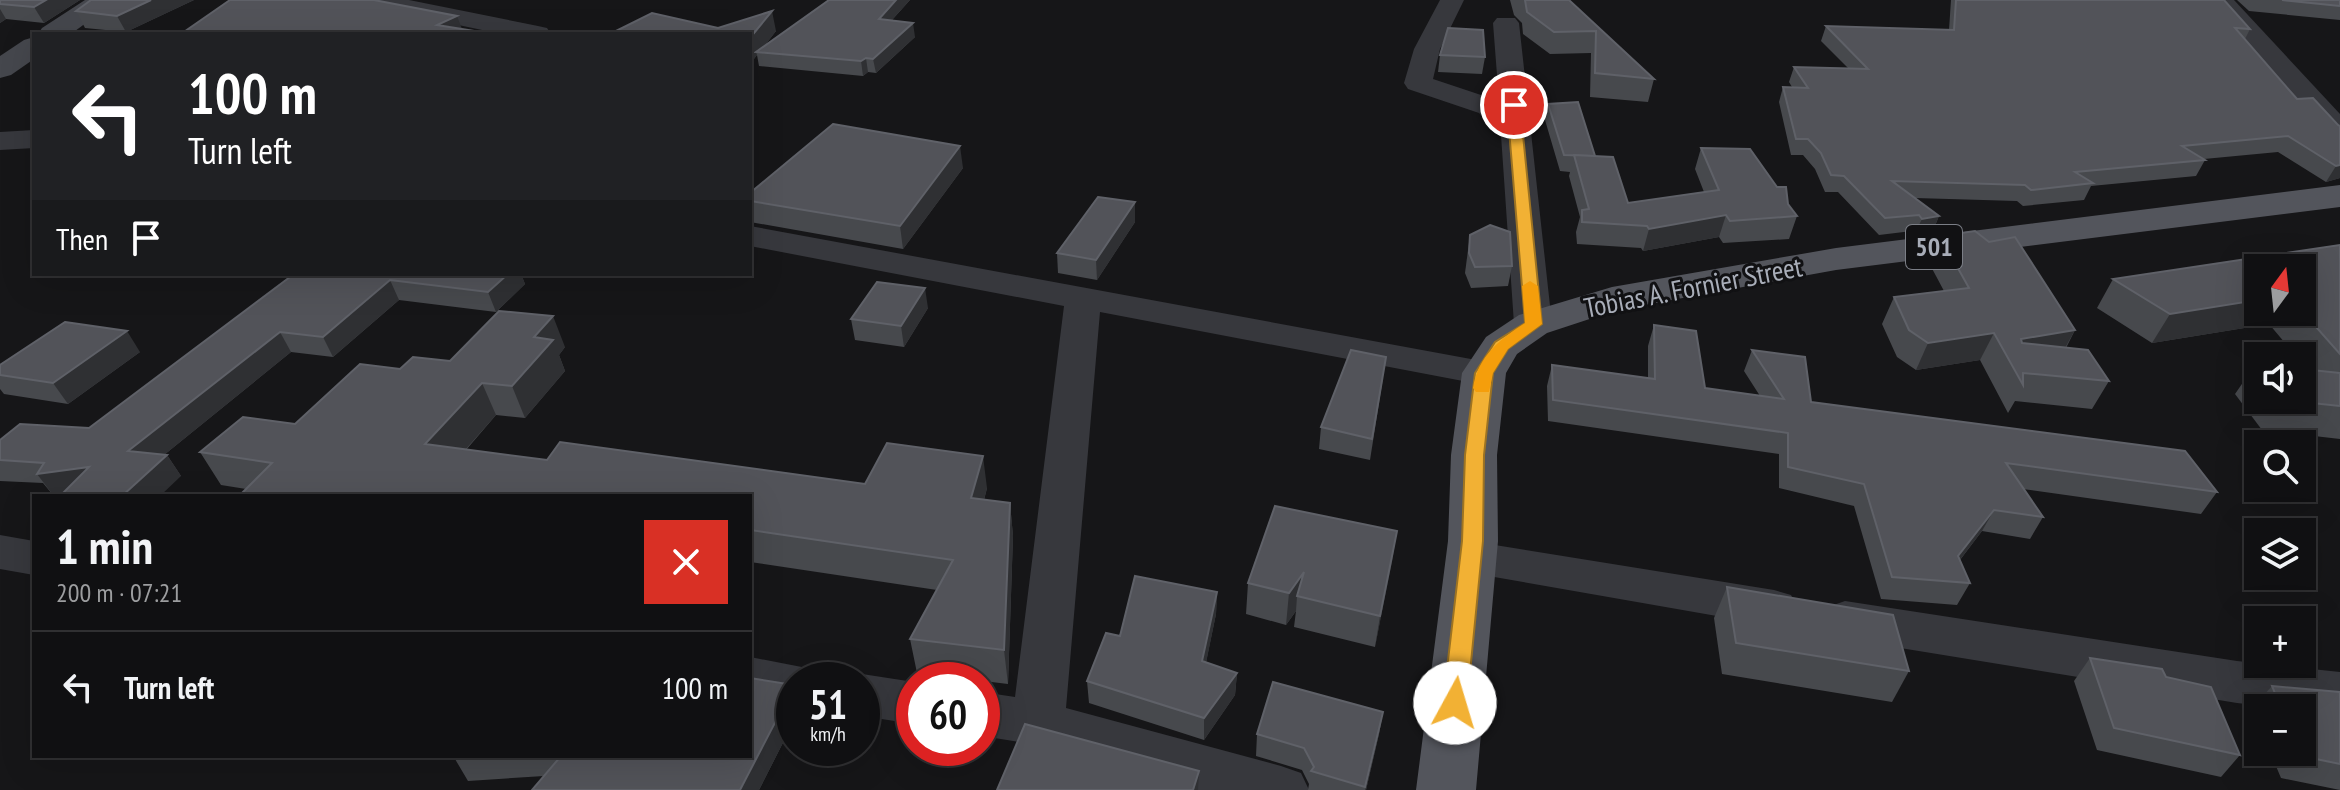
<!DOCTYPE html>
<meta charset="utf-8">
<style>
:root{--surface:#101012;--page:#1e1e20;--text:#f1f3f6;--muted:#9c9d9f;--line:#303032}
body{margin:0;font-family:"PT Sans Narrow",sans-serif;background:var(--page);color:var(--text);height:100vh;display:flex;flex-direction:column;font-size:30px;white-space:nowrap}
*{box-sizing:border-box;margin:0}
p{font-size:26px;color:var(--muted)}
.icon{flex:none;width:44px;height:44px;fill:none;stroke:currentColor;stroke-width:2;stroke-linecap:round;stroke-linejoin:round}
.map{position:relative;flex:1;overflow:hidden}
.drawer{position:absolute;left:32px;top:494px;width:720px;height:264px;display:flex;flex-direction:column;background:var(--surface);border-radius:0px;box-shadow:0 8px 32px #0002,0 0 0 2px var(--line)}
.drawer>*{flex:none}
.banner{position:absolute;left:32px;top:32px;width:720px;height:244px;border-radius:0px;box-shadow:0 8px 32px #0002,0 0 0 2px var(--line);background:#202124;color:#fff;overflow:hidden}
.needle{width:52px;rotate:15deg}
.buttons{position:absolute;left:2244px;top:254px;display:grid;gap:16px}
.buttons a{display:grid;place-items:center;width:72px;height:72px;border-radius:0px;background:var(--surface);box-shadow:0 8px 32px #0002,0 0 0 2px var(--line);font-size:40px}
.speed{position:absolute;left:776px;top:662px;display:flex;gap:16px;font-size:40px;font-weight:700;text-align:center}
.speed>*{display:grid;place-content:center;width:104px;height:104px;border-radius:50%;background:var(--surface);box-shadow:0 8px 32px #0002,0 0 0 2px var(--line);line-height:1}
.speed small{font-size:20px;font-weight:400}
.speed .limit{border:12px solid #d22;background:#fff;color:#111}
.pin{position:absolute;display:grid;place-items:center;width:68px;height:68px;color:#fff;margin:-34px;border:4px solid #fff;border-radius:50%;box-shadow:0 2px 8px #0007}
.me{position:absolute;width:88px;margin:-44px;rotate:6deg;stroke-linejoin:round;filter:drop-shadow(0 0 6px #0008)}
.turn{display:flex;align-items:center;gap:28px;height:168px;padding:0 24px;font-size:36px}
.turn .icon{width:104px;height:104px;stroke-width:2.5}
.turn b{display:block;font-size:56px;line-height:68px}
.then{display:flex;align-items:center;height:76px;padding:0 24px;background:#0003;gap:16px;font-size:30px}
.round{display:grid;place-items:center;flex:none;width:84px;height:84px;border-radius:0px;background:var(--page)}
.overview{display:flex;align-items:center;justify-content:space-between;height:136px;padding:0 24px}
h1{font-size:48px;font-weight:700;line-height:60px}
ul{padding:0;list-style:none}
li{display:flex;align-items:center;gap:24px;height:112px;padding:0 24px;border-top:2px solid var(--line)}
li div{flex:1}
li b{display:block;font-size:30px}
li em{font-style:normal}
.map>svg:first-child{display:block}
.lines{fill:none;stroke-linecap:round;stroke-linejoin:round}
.street{fill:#37383d;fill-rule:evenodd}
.secondary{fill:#45474d;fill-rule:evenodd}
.primary{fill:#53555c;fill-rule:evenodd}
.wall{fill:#47494d;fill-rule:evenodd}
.shaded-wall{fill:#2f3033}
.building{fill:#525359;stroke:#5f6168;stroke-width:2}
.route{fill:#f2b134;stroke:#9d7322;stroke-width:2}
.slow{fill:#f59e0b}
.labels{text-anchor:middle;stroke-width:6;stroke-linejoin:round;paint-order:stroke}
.shield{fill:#111113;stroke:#7b7e86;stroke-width:2}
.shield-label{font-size:26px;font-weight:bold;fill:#a8adb8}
.street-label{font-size:28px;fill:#a8adb8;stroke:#111113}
</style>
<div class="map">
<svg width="2340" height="790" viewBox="0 0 2340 790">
<rect width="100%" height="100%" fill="#161618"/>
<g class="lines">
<!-- street -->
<g class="street">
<path d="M361,0h48l129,26 9,2 4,6h-50l-128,-27 -9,-2z"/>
<path d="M1440,0h24l-24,49 -7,30 66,22 -6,-78 4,-5h18l4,5 33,301 -6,8 -13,3 -13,-3 -6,-8 -13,-189 -22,-22 -71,-24 -4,-6 10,-34z"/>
<path d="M2208,0h26l106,114v27l-11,-3z"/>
<path d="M34,130v18l-34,2v-18z"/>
<path d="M750,226l748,138 6,9 -6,9 -14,3 -384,-73 -34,396 215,58 20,7 8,17h-113l-158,-45 -56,-9v-44l33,5 49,-391 -314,-60z"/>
<path d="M0,535l34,6v34l-34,-6z"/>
<path d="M1470,541l304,49 17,5 7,13 -7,13 -17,5 -320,-56 -7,-12 7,-12z"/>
<path d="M1845,601l392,60 103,11v42l-103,-11 -392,-64 -17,-6 -7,-13 7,-13z"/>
<path d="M750,657l62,12 6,11h-24v25l-44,-8z"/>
<path d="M862,674l52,8v42l-52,-8v-36h-18z"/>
</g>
<!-- secondary -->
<g class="secondary">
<path d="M85,0h32l-46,34h-33l4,-6z"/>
<path d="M34,37v22l-23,16 -11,3v-22l24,-16z"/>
</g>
<!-- primary -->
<path class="primary" d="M2340,185v22l-504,63 -219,40 -70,23 -30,21 -11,19 -9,82 1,86 -22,249h-60l32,-249 3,-86 11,-82 24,-36 33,-22 93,-28 224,-39z"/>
</g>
<!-- wall -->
<g class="wall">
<path d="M0,0h80l-36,23 -38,-4 -6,4z"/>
<path d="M91,0h103l-68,32 -41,-4 -9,-17z"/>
<path d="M829,0h81l-18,20 23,17 -39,36 -8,-1 -5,4 -104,-10 -2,-11 -7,9v-30l-32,-6 58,3 -11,14z"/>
<path d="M1510,0h59l85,79 -6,23 -58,-5 1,-44 -41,1 -27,-20 -1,-11 -8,-8z"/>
<path d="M1951,0h273l26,29 -5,10 52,60 43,27v52l-14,4 -48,-30 -74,7 1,1 -9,16 -105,10 -7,14 -61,6 -6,-5 -102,-3 24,18 -7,17 -18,2 -2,-4 -33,4 -41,-43h-13l-10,-23 -12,-14h-12l-12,-53 4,-15h9l-3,-5 5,-15 54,1 -27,-27 5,-15 123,4z"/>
<path d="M2237,0h103v20l-91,-9z"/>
<path d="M1440,55l45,2 -3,17 -44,-2z"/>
<path d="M1548,104l47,52 33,47 76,-11 -9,-23 6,-21 87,56 9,12 -8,23 -66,4 -4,-6 -76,14 -2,-3 -64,-4 -1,-12 4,-15 -11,-41 1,-4 -10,-1 -15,-51z"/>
<path d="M963,168l-60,81 -153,-27v-29z"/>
<path d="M1135,202v20l-38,58 -39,-7 -1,-20z"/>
<path d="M1470,235l42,31 -4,20 -37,2 -6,-15z"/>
<path d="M1940,236l135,94 -9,18 43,33 -17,28 -77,-8 -7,12 -28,-53 -64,10 -19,-13 -15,-33 12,-27 50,-6 -16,-30z"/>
<path d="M2340,245v194l-78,-9 -27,-36 20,-29h3v35h44l5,-30 -5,-6v-8h-6l-27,-32 -117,19 -55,-35 16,-29zM2302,268v44h-44z"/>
<path d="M294,274h227l4,10 -29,28 -97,-12 -66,57 -42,-5 -127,103h3l14,21 -128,19 -10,-12 -43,-2v-41l89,-12z"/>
<path d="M928,308l-24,39 -49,-7 -4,-21z"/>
<path d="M1654,325l51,63 55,8 -16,-25 8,-21 59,52 406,90 -16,22 -178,-25 20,28 -13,22 -48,-8 -22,29 10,23 -13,22 -76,-6 -27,-93 -75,-18v-34l-231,-33 -1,-35 5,-21 96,13v-32z"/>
<path d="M565,347l-6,8 6,16 -40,47 -29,-3 -30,35 81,10 318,24 122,4 -3,12 26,3 3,33 -5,148 -91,-11 -7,-34 27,-49 -187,-28v-66l-504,-7 -25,-4 -21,-33 95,-28 105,-55 50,-8z"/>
<path d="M140,352l-72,52 -64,-10 -4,-5v-24z"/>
<path d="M1383,378l-13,82 -51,-11 2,-22z"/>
<path d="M1397,531l-22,116 -81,-20 2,-16 -10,14 -40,-11 2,-31z"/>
<path d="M1727,587l182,84 -17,31 -170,-28 -8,-56z"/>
<path d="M1217,592l-1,22 -10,48 31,11 -2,22 -31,45 -115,-37 -2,-22 33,-45z"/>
<path d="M2090,658l76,19 74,78 -19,22 -124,-27 -23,-69z"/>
<path d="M794,685v36l-35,69 -215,-14 -76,5 -13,-22 1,-3h294z"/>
<path d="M2272,686l68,6v98l-59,-12 -11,-26h32v-44h-44v13l-6,-13z"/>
<path d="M1383,712l-4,22 -13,56h-58l1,-6 -7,-14 -46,-14 1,-22z"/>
</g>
<!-- shaded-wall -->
<g class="shaded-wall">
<path d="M46,0h34l-36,23 -10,-16z"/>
<path d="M151,0h43l-68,32 -9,-16z"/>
<path d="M896,0h14l-29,32 -2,-13z"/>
<path d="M0,9l6,10 -6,4z"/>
<path d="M772,11l4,20 -16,21h-4l1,3 -7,9v-26z"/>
<path d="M457,16l7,18 -27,-9z"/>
<path d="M913,23l2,14 -39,36 -3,-14z"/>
<path d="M866,58l2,14 -5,4 -2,-15z"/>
<path d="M960,146l3,22 -60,81 -3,-23z"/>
<path d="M2340,165v13l-14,4 10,-16z"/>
<path d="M1135,202v20l-38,58 -1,-20z"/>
<path d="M1726,215l-7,22 -76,14 6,-22z"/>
<path d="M1939,216l-7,17 -18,2 8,-16z"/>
<path d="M508,274h13l4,10 -29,28 -8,-20z"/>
<path d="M390,280l9,20 -66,57 -10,-20z"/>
<path d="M925,288l3,20 -24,39 -3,-21z"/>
<path d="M2258,300v12h19l-8,12 -117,19 18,-29z"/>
<path d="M553,316l12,31 -6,8 6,16 -40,47 -13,-32 22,-49z"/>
<path d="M2075,330l-15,27 -48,8 9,-26z"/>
<path d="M127,331l13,21 -72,52 -15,-21z"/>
<path d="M280,332l11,20 -148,120 -15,-21z"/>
<path d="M1994,333l-14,27 -64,10 12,-27z"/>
<path d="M482,383l14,32 -55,62 -16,-33z"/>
<path d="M167,455l14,21 -21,20h-38z"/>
<path d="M983,456l4,32 -11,43 -5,-33z"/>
<path d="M89,467l15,21 -51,7 -16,-21z"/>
<path d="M1010,503l3,33 -5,148 -4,-34z"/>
<path d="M1994,510l-12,21 -36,47 12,-22z"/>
<path d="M1397,531l-5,31 -17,85 5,-31z"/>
<path d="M1304,572l-7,24 -1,15 -10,14 3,-32z"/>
<path d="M1217,592l-1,22 -14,69v-22z"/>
<path d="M1237,673l-2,22 -31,45v-22z"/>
<path d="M794,686v35l-35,69h-19z"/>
<path d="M1383,712l-4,22 -13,56h-1z"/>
<path d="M1199,771l-1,19h-5z"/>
</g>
<!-- building -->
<g class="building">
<path d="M0,0h46l-12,7 -34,-3z"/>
<path d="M91,0h60l-34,16 -41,-5z"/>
<path d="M230,0h144l83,16 -20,9 56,9h-312z"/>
<path d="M829,0h67l-17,19 34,4 -40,36 -7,-1 -5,3 -105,-9z"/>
<path d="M1525,0h44l85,79 -59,-6 1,-42 -42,1 -27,-20z"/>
<path d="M1956,0h268l26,29 -15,-1 62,71 16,-1 25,27 2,1v39l-4,1 -48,-30 -106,10 23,14 -130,12 18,11 -62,7 -6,-5 -133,-4 47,35 -17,3 -3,-4 -34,3 -41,-42 -13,-1 -10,-22 -13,-14h-12l-13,-52 25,1 -14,-21 74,2 -42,-43 128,4z"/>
<path d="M2282,0h58v6z"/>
<path d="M772,11l-22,27v-4h-140l42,-21 66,15z"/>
<path d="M1448,28l35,2 2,27 -45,-2z"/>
<path d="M1578,102l17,54 -31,-1 -16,-51z"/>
<path d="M833,124l127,22 -60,80 -150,-25v-8z"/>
<path d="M1701,148l49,1 27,38h9l2,17 9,12 -67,5 -4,-6 -77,14 -2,-3 -65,-4v-12l7,-1 -15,-54 39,2 15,46 91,-13z"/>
<path d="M1098,197l37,5 -39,58 -39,-7z"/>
<path d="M1490,225l20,7 2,34 -37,1 -6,-14 1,-18z"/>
<path d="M1975,231l14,11 26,-5 60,93 -54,9 1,4 66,7 21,31 -86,-8v12l-29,-52 -66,10 -19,-13 -15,-33 75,-9 -29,-52z"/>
<path d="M2340,245v109l-38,-43v-43h-44v32l-88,14 -57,-35z"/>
<path d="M294,274h214l-20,18 -98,-12 -67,57 -43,-5 -152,119 39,4 -45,41h-62l29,-29 -52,7 7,-11 -44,-3v-20l20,-16 69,4z"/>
<path d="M877,282l48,6 -24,38 -50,-7z"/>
<path d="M499,311l54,5 -19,21 19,3 -41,46 -30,-3 -57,61 122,16 13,-18 305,42 22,-41 96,13 -12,42 39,5 -6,147 -94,-11 43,-79 -203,-30v-34h-511l33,-33 -72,-11 43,-35 52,7 65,-60 40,5 13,-12 37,4z"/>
<path d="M65,322l62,9 -74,52 -53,-8v-10z"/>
<path d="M1654,325l42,6 9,57 79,11 -32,-49 53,7 6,45 374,49 32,41 -211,-29 37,54 -49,-7 -36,46 12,27 -78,-6 -28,-93 -76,-17v-34l-235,-33 -1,-35 103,14z"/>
<path d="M1351,350l35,7 -14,82 -51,-12z"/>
<path d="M2302,369l38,4v33l-57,-6h19z"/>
<path d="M1275,506l122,25 -17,85 -83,-20 7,-24 -15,21 -41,-10z"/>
<path d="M1135,576l82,16 -15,69 35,12 -33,45 -117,-37 19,-48 14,3z"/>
<path d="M1727,587l166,28 16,56 -173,-28z"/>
<path d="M2090,658l72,11 4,8 45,10 29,68 -126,-27z"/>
<path d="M750,678l44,7v1l-54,104h-208l29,-34h189z"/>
<path d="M1273,682l110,30 -18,75 -54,-16 3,-4 -10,-19 -47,-14z"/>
<path d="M2272,686l68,6v72l-38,-8 -2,-4h2v-44h-21z"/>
<path d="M1025,724l174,47 -6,19h-196z"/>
<path d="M456,756h42l-43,3z"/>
</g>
<!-- route -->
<path class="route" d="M1514,101l6,4 22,219 -34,25 -15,24 -9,82 -1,86 -16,162 -3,7 -9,3 -8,-3 -4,-7 19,-162 3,-86 10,-82 20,-31 30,-19 -18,-218z"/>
<!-- slow -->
<path class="slow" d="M1530,281l8,5 4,38 -34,25 -15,24 -4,19h-13l-3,-4c5,-32 27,-49 52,-65l-3,-37z"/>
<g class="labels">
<!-- shield labels -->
<rect class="shield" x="1906" y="225" width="56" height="44" rx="6"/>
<g class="shield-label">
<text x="1934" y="256">501</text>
</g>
<!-- street labels -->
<g class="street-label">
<text transform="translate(1693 287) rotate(-11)" y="10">Tobias A. Fornier Street</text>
</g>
</g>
</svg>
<div class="buttons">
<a><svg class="needle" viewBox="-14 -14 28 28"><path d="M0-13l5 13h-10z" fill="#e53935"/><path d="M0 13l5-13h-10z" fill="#9c9d9f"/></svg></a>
<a><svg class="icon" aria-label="sound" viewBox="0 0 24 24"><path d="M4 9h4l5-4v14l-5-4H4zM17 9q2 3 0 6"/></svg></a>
<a><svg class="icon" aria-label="search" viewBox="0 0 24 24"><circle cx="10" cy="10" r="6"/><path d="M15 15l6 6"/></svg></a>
<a><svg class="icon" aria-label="layers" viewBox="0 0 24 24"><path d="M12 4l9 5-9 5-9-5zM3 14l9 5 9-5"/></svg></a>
<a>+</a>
<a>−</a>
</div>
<div class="speed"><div>51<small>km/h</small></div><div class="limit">60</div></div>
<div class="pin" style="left:1514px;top:105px;background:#d93025"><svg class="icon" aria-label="arrive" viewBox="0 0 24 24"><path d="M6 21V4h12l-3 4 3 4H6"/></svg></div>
<svg class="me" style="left:1455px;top:703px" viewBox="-20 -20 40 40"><circle r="19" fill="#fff"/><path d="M0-13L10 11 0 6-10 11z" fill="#f2b134"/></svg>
<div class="banner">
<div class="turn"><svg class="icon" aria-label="left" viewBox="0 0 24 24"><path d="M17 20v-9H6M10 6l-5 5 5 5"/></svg><div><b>100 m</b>Turn left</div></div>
<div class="then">Then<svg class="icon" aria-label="arrive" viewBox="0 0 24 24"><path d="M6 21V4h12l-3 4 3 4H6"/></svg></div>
</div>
<section class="drawer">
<div class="overview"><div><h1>1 min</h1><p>200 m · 07:21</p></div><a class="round" style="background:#d93025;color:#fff"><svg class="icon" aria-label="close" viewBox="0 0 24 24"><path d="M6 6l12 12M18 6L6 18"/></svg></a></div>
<ul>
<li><svg class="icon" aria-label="left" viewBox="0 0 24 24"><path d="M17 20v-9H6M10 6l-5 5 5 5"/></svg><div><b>Turn left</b></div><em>100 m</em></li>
</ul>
</section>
</div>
